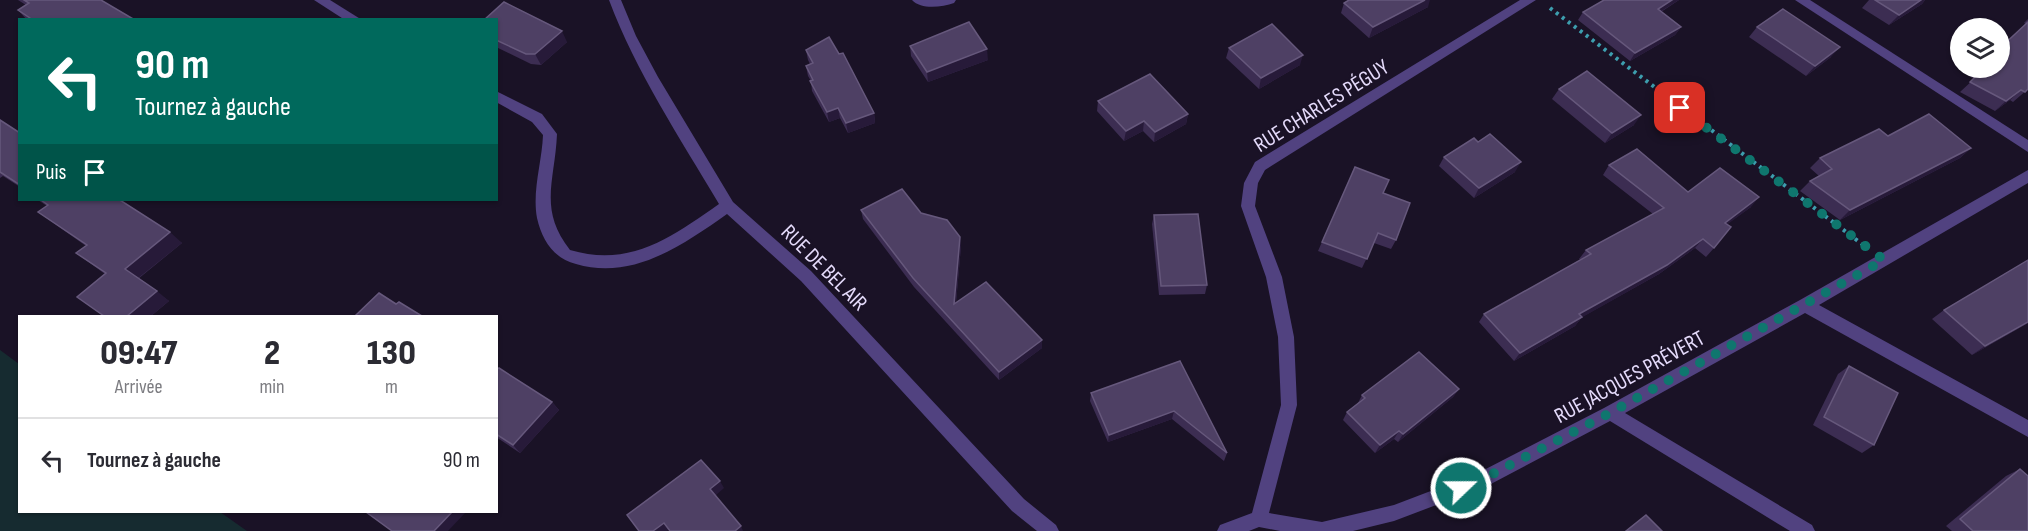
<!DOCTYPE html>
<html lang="fr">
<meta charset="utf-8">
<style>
:root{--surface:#fff;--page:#f7f7f7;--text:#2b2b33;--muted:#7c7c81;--line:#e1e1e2}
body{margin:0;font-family:"Sofia Sans Condensed",sans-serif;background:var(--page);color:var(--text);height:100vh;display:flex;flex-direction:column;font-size:22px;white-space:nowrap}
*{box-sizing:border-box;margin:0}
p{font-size:20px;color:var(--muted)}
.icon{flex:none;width:33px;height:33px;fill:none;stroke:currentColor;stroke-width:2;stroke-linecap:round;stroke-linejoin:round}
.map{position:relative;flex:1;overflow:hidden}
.panel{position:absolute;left:18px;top:315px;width:480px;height:198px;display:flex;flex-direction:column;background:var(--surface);border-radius:0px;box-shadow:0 2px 4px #0004}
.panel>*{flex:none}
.top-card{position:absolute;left:18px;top:18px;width:480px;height:183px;border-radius:0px;box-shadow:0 2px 4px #0004;background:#00695c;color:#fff;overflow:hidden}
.tools{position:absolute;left:1950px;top:18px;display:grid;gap:12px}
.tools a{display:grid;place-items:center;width:60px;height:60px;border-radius:50%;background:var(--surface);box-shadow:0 2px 4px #0004;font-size:30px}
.pin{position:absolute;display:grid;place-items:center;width:51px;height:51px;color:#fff;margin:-26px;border-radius:12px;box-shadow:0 3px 9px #0006}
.me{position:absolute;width:66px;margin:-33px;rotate:68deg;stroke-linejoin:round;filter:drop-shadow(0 0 4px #0008)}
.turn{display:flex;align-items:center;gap:21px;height:126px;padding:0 18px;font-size:27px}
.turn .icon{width:78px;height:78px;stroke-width:2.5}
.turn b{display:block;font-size:42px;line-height:51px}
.then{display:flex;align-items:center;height:57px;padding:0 18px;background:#0003;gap:12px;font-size:22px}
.eta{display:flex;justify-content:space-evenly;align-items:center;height:102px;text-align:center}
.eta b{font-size:36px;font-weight:800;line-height:42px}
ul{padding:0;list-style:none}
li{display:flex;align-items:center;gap:18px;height:84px;padding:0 18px;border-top:2px solid var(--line)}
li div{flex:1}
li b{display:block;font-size:22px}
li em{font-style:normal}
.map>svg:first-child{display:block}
.green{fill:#162b30}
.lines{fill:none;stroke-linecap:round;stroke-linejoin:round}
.path{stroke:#3d9eae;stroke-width:4;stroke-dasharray:3 4.5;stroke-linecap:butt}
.minor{fill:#514280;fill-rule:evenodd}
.wall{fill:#3c2d52}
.shaded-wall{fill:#271a39}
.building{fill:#4e4064;stroke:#66587c;stroke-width:1.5}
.route{stroke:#0f766e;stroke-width:10;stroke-dasharray:0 18}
.labels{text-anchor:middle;stroke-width:4.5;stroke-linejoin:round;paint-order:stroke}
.street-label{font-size:22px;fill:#e5dbfb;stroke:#1a1226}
</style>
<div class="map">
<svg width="2028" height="531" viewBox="0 0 2028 531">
<rect width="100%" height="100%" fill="#1a1226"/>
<!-- green -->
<path class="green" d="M0,350l19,14 1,148h200l27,19h-247z"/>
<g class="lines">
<!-- path -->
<path class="path" d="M1550,8l312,236"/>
<!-- minor -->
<g class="minor">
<path d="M314,0h16l32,20h-17z"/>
<path d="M609,0h12l15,36 22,41 75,125 78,69 213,228 32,26 3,6h-22l-25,-20 -211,-230 -74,-67c-44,31 -95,67 -151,50 -23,-6 -34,-24 -39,-46 -5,-27 5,-56 6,-83l-11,-13 -36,-20v-11l46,23 15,20c-2,47 -19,75 13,116 60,18 102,-13 149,-46 -39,-66 -83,-132 -110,-204z"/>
<path d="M912,0h44l-2,3c-12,4 -33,7 -42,-3z"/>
<path d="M1520,0h16l-271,170 -7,13 -3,23 27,71 12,60 3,68 -28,108 53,9 72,-17 84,-32 126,-65 196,-108 228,-130v13l-209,122 209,115v17l-223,-124 -180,100 187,112 3,6h-25l-180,-110 -121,64 -95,36 -41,10h-73l-21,-4 -10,4h-32l3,-6 32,-12 29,-108 -3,-68 -12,-60 -25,-71 3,-23 11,-21z"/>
<path d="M1795,0h15l218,140v12z"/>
</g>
</g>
<!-- wall -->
<g class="wall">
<path d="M18,0h83l34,20h-108l-9,-10 8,-5z"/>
<path d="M1604,0h75l-18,12 20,15 -6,8 -45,26 -52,-41 5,-8z"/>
<path d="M1869,0h56l-3,4 -33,21 -27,-17z"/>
<path d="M1344,3l84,4 -59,31 -28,-25z"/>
<path d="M2028,19v70l-15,13 -3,-2 -15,11 -35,-19 14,-13 -5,-3 9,-8h22l26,-44 -2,-1z"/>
<path d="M496,20l71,22 -26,23 -10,-1 -35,-17z"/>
<path d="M1757,27l74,30 -25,19 -57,-39z"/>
<path d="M910,46l78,14 -60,22 -17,-26z"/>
<path d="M1229,48l71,17 -41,24 -33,-31z"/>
<path d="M806,50l68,63 1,10 -27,10 -8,-15 -11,4 -17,-31 -1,-10 -3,-5 -2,-10 4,-2 -2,-4z"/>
<path d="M1559,89l75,36 -29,18 -53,-44z"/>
<path d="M1098,101l90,13 -2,10 -32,18 -11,-11 -19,10 -27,-30z"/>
<path d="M0,120l20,13v54l-17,-11 -3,2z"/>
<path d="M1888,136l83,12 -11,10 -120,62 -40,-29 10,-10 9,-5 -9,-8 10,-10z"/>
<path d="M1444,157l71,15 -41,26 -35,-32z"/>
<path d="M1609,165l79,27 63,15 -24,17 -13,24 -8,9 -11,-9 -36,26 -77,43 -7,9 -61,35 -35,-39 5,-8 97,-54 -2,-1 7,-9 67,-36 -50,-39z"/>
<path d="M1355,167l28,26 13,47 -5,9 -17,-6 -12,25 -44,-17z"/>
<path d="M38,200h82l62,43 -44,36 31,22 -18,15h-47l1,-42 -29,-21 10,-7 -34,-24 -14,-10 9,-6z"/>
<path d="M861,210l100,36 -5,57 86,45 -43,32 -85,-93 -51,-68z"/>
<path d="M1154,215l53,70 -2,9 -46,1 -7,-71z"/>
<path d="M2028,260v63l-56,32 -40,-36 12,-9z"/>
<path d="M1180,361l47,92 -3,8 -52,-42 -64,23 -18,-41 1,-8z"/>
<path d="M1849,366l25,79 -12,8 -49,-28 25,-51z"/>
<path d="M496,370l56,32 7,8 -39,43 -24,-16z"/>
<path d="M1459,389l-6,8 -55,45 -4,-3 -19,14 -32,-33 4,-8 11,-9 4,-8z"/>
<path d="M2020,469l8,62h-76l-6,-5 60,-50z"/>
</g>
<!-- shaded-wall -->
<g class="shaded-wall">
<path d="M1425,0h5l-2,7 -59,31 4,-11z"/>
<path d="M1672,0h7l-27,17 6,-8z"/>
<path d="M1921,0h4l-3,4 -33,21 10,-10z"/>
<path d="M1681,27l-6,8 -45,26 5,-8z"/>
<path d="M562,31l5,11 -26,23 -6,-11z"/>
<path d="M1840,47l-9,10 -25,19 9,-10z"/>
<path d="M987,49l1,11 -60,22 -1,-10z"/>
<path d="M1303,55l-3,10 -41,24 2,-11z"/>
<path d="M2021,90l-11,10 -15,11 11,-10z"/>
<path d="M838,108l2,10 -11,4 -2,-10z"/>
<path d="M874,113l1,10 -27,10 -2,-10z"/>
<path d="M1188,114l-2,10 -32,18 1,-10z"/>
<path d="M1641,115l-7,10 -29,18 7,-10z"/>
<path d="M1144,121l-1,10 -19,10 2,-10z"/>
<path d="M1971,148l-11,10 -120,62 10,-10z"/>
<path d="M1521,162l-6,10 -41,26 5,-10z"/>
<path d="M1759,197l-8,10 -34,25 8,-9z"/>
<path d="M170,232l12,11 -45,36 -12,-10z"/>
<path d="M960,237l1,9 -6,67 -1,-9z"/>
<path d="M1703,239l-8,9 -36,26 -87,49 7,-9z"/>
<path d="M157,291l12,10 -18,15h-24z"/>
<path d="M1582,317l-7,9 -61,35 6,-8z"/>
<path d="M2028,322v1l-56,32 13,-9z"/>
<path d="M1042,340v8l-43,32v-8z"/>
<path d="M1459,389l-6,8 -55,45 5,-8z"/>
<path d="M552,402l7,8 -39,43 -7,-8z"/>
<path d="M1174,411l-2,8 -64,23 1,-7z"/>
<path d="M1399,431l-5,8 -19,14 5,-8z"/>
<path d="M720,481l4,7 -9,8 -5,-7z"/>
<path d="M452,512h14l-18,19h-14z"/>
<path d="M664,523l5,7 -2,1h-14z"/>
<path d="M741,526l2,5h-8z"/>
</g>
<!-- building -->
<g class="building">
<path d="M24,0h77l34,20h-102l-15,-10 11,-7z"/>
<path d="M1349,0h76l-52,27 -29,-24z"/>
<path d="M1604,0h68l-14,9 23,18 -46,26 -52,-41z"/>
<path d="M1875,0h46l-22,15z"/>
<path d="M504,2l58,29 -27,23h-9l-30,-14v-20h-12z"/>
<path d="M1783,9l57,38 -25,19 -58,-39z"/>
<path d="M969,22l18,27 -60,23 -17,-26z"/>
<path d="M2028,22v67l-3,3 -4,-2 -15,11 -36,-19 14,-14h-1h17v-20z"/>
<path d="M1272,24l31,31 -42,23 -32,-30z"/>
<path d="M829,37l10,17 4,-1 31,60 -28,10 -8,-15 -11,4 -17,-31 3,-1 -7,-14 7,-3 -7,-13z"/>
<path d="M1587,71l54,44 -29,18 -53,-44z"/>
<path d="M1150,74l38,40 -33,18 -11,-11 -18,10 -28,-30z"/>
<path d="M1929,114l42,34 -121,62 -40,-29 22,-12 -12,-11 59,-29 9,7z"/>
<path d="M0,120l20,13v52l-20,-13z"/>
<path d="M1490,134l31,28 -42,26 -35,-31 30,-19 4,4z"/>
<path d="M1637,149l51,43 32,-24 39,29 -34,26 6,4 -17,21 -11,-9 -36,26 -88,49 3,3 -62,36 -36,-39 107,-60 -5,-4 78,-42 -55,-43z"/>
<path d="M1355,167l34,13 -6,13 27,10 -14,37 -18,-7 -11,26 -45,-17z"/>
<path d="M902,189l19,24 26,7 13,17 -6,67 32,-22 56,58 -43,32 -86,-94 -52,-68z"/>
<path d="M41,200h79l50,32 -45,37 32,22 -30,25h-23l-27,-19 29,-24 -30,-20 11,-8 -49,-33 10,-7z"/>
<path d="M1198,214l9,71 -46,1 -7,-71z"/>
<path d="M2028,260v62l-43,24 -41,-36z"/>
<path d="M379,293l17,11 3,-2 23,14h-67z"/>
<path d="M1419,352l40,37 -56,45 -4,-3 -19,14 -33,-33 18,-14 -3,-3z"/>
<path d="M1180,361l47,92 -53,-42 -65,24 -18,-42z"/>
<path d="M1849,366l49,27 -24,52 -50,-28z"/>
<path d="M499,368l53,34 -39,43 -17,-11v-64z"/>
<path d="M701,460l19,21 -10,8 31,37 -6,5h-65l-6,-8 -11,8h-14l-12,-16z"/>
<path d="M2020,469l8,7v55h-55l-13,-12z"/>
<path d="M366,512h86l-18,19h-42z"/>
<path d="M1646,515l16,16h-36z"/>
</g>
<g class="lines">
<!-- route -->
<path class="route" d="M1461,488l22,-9 127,-66 274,-153 -204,-152"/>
</g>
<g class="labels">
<!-- street labels -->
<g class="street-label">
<text transform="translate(1321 105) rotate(-32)" y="8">RUE CHARLES PÉGUY</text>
<text transform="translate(825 267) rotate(45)" y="8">RUE DE BEL AIR</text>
<text transform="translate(1629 376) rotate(-29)" y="8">RUE JACQUES PRÉVERT</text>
</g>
</g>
</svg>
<div class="tools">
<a><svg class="icon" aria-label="layers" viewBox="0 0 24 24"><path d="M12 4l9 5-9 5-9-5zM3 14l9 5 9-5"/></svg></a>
</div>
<div class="pin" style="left:1680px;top:108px;background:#d93025"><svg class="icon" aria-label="arrive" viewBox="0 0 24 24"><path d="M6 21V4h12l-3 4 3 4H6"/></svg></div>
<svg class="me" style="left:1461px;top:488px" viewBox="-20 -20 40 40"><circle r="17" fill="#0f766e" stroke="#fff" stroke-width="3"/><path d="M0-11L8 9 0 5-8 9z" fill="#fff"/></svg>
<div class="top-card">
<div class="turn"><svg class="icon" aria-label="left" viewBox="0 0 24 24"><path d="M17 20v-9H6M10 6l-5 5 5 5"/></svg><div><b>90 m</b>Tournez à gauche</div></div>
<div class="then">Puis<svg class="icon" aria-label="arrive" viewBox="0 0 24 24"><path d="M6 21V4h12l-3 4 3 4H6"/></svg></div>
</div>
<section class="panel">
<div class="eta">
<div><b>09:47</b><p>Arrivée</p></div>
<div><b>2</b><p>min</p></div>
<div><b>130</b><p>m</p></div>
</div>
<ul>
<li><svg class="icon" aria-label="left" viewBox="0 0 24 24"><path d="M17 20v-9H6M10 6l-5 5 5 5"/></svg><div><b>Tournez à gauche</b></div><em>90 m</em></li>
</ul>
</section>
</div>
